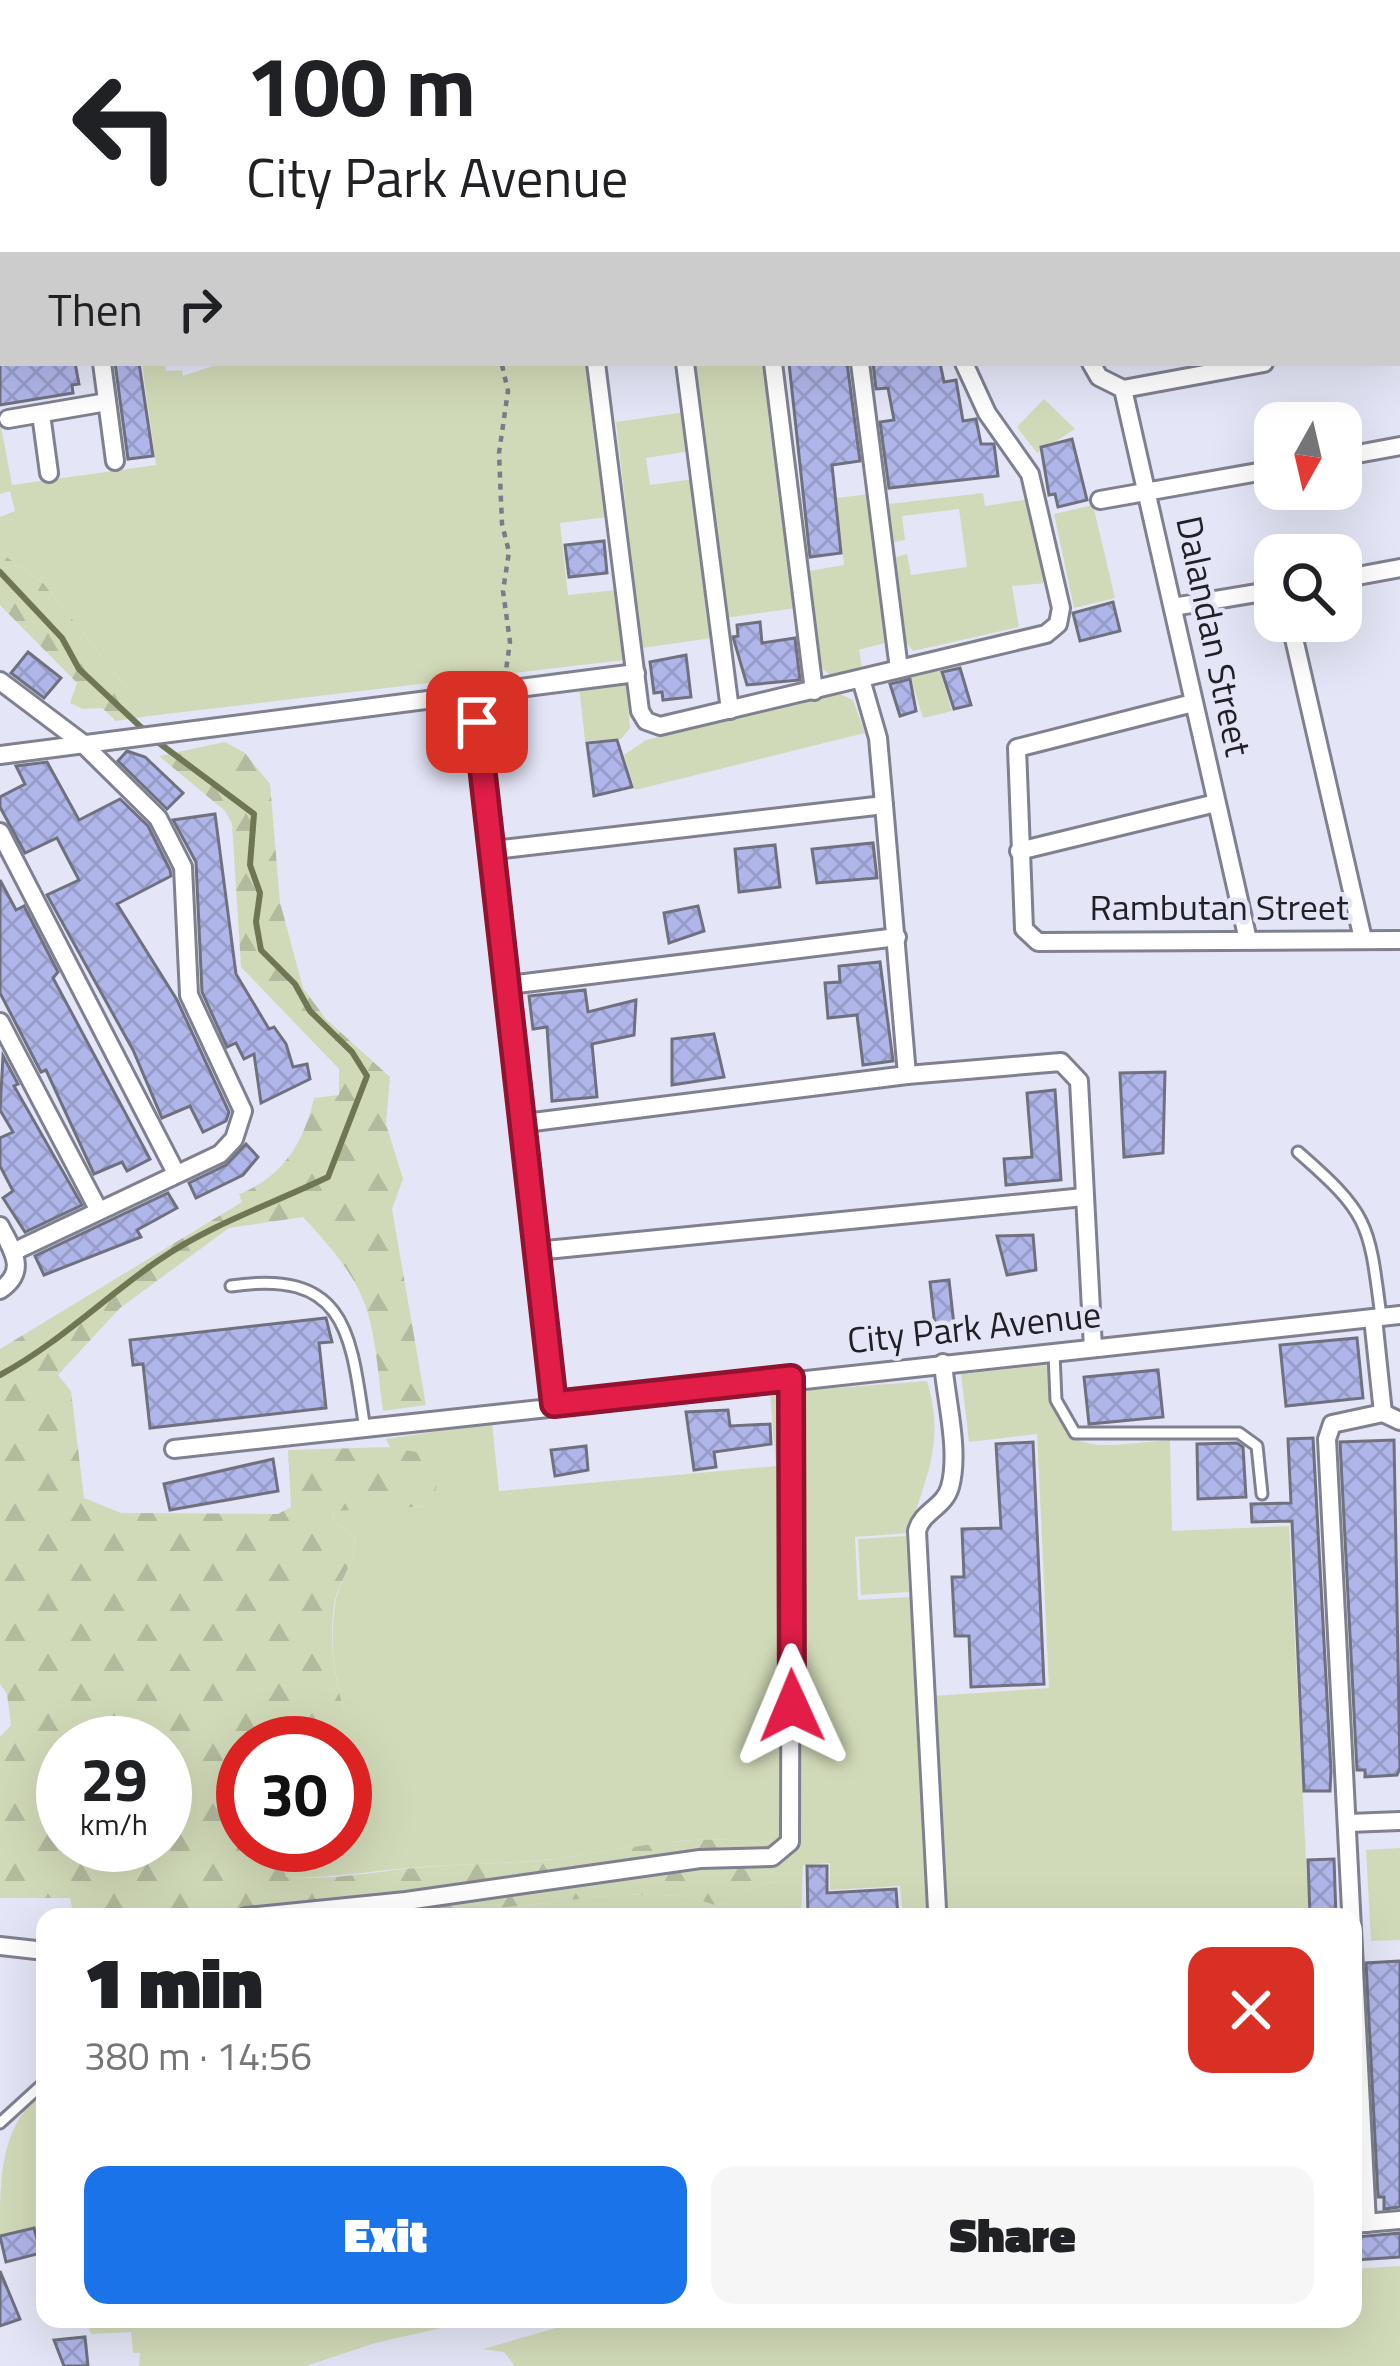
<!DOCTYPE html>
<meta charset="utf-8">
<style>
:root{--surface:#fff;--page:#f6f6f6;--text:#202124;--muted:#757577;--accent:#1a73e8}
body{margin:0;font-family:"Titillium Web",sans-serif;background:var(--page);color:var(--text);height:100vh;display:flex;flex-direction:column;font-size:45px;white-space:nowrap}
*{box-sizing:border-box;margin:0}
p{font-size:39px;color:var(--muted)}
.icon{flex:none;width:66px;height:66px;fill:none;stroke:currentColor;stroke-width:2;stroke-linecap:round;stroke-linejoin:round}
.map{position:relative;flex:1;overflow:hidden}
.side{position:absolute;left:36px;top:1908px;width:1326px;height:420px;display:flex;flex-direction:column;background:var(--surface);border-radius:24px;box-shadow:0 12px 48px #0002}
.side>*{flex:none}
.hud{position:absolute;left:0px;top:0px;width:1401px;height:366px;box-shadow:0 12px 48px #0002;background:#fff;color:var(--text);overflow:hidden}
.needle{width:78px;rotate:188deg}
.buttons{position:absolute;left:1254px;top:402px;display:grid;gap:24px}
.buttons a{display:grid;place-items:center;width:108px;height:108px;border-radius:24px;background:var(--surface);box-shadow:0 12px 48px #0002;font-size:60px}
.speed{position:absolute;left:36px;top:1716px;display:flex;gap:24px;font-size:60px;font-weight:700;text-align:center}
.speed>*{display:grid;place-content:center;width:156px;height:156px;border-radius:50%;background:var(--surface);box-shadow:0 12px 48px #0002;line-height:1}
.speed small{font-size:30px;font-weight:400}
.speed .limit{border:18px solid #d22;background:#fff;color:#111}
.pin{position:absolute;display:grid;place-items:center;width:102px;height:102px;color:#fff;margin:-51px;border-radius:24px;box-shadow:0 6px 18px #0006}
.me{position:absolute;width:132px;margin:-66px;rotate:359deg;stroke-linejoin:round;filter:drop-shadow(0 0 9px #0008)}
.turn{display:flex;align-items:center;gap:42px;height:252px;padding:0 48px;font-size:54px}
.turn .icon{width:156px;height:156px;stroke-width:2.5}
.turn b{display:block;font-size:84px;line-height:102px}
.then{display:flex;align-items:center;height:114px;padding:0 48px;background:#0003;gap:24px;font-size:45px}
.round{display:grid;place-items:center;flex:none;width:126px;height:126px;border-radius:24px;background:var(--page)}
.head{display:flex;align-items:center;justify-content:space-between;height:204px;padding:0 48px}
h1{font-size:72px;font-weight:800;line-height:90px}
.action{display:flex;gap:24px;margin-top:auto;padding:24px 48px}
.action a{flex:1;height:138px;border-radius:24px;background:var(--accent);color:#fff;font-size:48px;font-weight:800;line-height:138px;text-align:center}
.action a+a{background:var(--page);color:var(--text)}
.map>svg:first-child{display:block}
.green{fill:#d1dab8}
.forest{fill:url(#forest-firs);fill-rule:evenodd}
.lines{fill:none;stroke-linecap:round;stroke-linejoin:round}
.stream{stroke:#6e7654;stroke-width:6}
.building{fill:url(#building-cross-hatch);stroke:#6f717f;stroke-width:3}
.service-casing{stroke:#7f8090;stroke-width:15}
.minor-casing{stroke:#7f8090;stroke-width:22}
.path{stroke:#7b7c87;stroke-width:4.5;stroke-dasharray:6 6;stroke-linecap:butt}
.service{stroke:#fff;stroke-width:9}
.minor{stroke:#fff;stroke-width:16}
.route-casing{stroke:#92132f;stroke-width:30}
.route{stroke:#e11d48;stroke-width:21}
.labels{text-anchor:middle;stroke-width:9;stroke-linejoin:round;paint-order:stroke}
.street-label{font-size:36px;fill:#202026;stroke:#e4e6f7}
</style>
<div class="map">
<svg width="1400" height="2366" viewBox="0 0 1400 2366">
<defs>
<pattern id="forest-firs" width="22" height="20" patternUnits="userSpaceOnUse" patternTransform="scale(3)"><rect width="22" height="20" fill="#d1dab8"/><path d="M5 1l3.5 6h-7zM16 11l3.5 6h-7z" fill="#b3bb9e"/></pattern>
<pattern id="building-cross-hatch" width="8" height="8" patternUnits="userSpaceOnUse" patternTransform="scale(3)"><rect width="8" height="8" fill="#b1b6ea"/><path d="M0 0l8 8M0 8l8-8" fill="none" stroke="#989cc9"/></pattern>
</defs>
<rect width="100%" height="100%" fill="#e4e6f7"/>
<!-- green -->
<g class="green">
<path d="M142,363h23l1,8 16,-1 1,6 39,-13h367l19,154 -48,6 8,72 48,-5 8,70 -475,56 -105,-132 -44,-32v-35l15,-6 -5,-20 -10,3v-73l12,64 144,-20z"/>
<path d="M692,363h74l31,245 -72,10z"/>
<path d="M1044,399l31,30 -38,24 -20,-26z"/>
<path d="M686,412l5,39 -45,7 4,27 44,-6 18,159 -70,10 -26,-226z"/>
<path d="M983,493l2,13 45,-7 17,84 -35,3 7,41 -106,24 -8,-10 -9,-84 11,-3 4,21 56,-8 -8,-58 -57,7 3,24 -11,2 -5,-38z"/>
<path d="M870,494l18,148 -29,8 3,18 -32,7 -9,-8 -12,-96 35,-6 -8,-67z"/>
<path d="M1093,505l22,93 -41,10 -20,-94z"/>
<path d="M939,668l13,43 -29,7 -13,-43z"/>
<path d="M626,680l4,48 -9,11 -36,2 -6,-55z"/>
<path d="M838,693l15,7 12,33 -230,57 -11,-35 22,-15z"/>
<path d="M1047,1365c10,96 41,82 123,75l2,91 117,-5 20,391h-406l-3,-31 -70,4v-27l-27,2 -2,52h-384l207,-23 61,2 30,9 23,-6 15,-13 25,-5 4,-31c-73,-25 -155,1 -229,9 -40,4 -80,5 -120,7 -50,3 -96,12 -147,12l-3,-16 36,-17h26l29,-70c-30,-47 -48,-112 -39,-169 3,-26 23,-44 19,-71l-20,-13 -1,-12 96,-4 3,-50 -42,-9 -4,-8 106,-16 7,68 277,-25 -6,-73 157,-12c19,62 -2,96 -18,152l-54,4 3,63 52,-3 8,139 18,-1 -3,-39 116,-8 -12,-254 -68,8 -8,-68z"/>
<path d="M906,1536l3,56 -48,3 -3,-56z"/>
<path d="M1400,1848v92l-29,1 -5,-91z"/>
<path d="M45,2089v152l-5,2 -6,-16 -34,8c0,-62 0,-108 45,-146z"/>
<path d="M1400,2266v100h-885l-11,-14 -21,-3 104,-30h766v-50z"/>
<path d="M86,2319h395l-106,24 -69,23h-167l1,-13h-7l-2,-21 -40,2z"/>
</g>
<!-- forest -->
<g class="forest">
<path d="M0,552l44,32 105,132 -33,5 -14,-13 -19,1 -13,-6 7,-20 -77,-78z"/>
<path d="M225,742l20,11 25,31 10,118 23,86 23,31 64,58 -4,47 17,55 -11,30 34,196 -43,6c-12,-100 -9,-118 -80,-194l-74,11 -109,80 -62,67 13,16 13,107 37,15 157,1 13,-7 -3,-57 102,-3 42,8 5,31 -8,20 -96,5 1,11 20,13c4,27 -16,45 -20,71 -8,57 10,122 40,169l-6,26 -23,35v-93h-102v102h76l-36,17 3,15c47,4 91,-6 138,-10 46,-4 92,-3 138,-9 71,-9 151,-32 220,-8l7,14 -11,17 -25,5 -15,13 -23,6 -30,-9 -61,-2 -207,23h-343l-4,-19h-70v-161l11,-12 -4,-31 -7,-10v-335l242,-147 -3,-8c44,-17 65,-52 75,-96l25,-3v-26l-98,-102 -9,-143 -7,-13 -66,-55zM63,1743h102v102h-102z"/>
</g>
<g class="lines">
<!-- stream -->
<g class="stream">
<path d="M0,572l62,66 17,31 66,62"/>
<path d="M0,1375c58,-31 105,-78 159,-115 52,-36 113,-56 169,-83l39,-101 -15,-24 -42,-41 -15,-27 -34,-34 -5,-28 4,-29 -10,-28 4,-51 -99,-74"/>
</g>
</g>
<!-- building -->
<g class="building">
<path d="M0,363h75l4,21 -7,1 1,8 -73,12z"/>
<path d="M115,363h24l14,93 -25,3z"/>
<path d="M789,363h58l13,98 -28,4 9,88 -31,4z"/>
<path d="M873,363h67l4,19 12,-2 7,41 13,-2 5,25h13l4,32 -109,12 -9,-66 14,-2 -6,-32 -12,1z"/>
<path d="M1072,439l15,61 -29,7 -3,-13 -6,1 -8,-48z"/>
<path d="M604,541l3,32 -38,4 -4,-32z"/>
<path d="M1113,602l7,29 -40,10 -7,-28z"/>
<path d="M760,622l2,21 33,-5 5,42 -53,5 -14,-48 5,-1 -1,-11z"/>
<path d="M28,652l33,26 -17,20 -33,-25z"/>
<path d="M686,655l5,42 -28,3 -1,-8 -8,1 -4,-31z"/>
<path d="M960,668l11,37 -17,4 -12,-37z"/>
<path d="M910,679l6,32 -16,5 -10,-32z"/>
<path d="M617,740l15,47 -38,9 -7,-53z"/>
<path d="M127,751l18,6 38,36 -16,16 -49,-48z"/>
<path d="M47,762l32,58 41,-21 28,27 22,44 1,6 -54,28 60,96 52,112 -3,9 -23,11 -13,-26 -28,12 -29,-68 -86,-155 32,-15 -22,-42 -32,15 -25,-46v-10l25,-13 -9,-18z"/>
<path d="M215,814l21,160 33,55 5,-2 12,17 7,23 14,-3 3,15 -49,24 -7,-49 -10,5 -8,-16 -9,4 -25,-55 -6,-130 -23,-42z"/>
<path d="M873,843l4,35 -60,5 -5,-34z"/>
<path d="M775,845l5,42 -41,5 -4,-43z"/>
<path d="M0,880l16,30 8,-4 34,66 -5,6 97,181 -23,12 -5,-9 -28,12 -48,-104 -5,2 -41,-79z"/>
<path d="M698,906l6,25 -35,12 -5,-30z"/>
<path d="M880,962l13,99 -30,4 -6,-50 -29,3 -3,-35 15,-1 -1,-16z"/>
<path d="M585,990l3,22 48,-12 -2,35 -42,9 5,53 -45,4 -5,-74 -14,2 -4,-33z"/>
<path d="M714,1034l10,43 -52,8v-46z"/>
<path d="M3,1056l15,28 -4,2 68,119 -57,27 -22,-34 10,-7 -13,-25v-28l13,-6 -13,-22z"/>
<path d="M1165,1072l-2,81 -39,4 -4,-84z"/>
<path d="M1055,1090l6,90 -55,5 -2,-26 28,-2 -5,-64z"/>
<path d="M246,1144l12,13 -15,18 -47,23 -7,-15 37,-18z"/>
<path d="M168,1193l9,15 -40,22 4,7 -97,38 -9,-19z"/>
<path d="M1033,1235l3,35 -29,5 -10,-39z"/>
<path d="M949,1280l6,54 -19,2 -6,-54z"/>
<path d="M326,1318l6,24 -13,1 7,65 -176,20 -7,-64 -10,1 -3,-25z"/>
<path d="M1357,1338l6,60 -77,8 -6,-61z"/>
<path d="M1158,1370l5,47 -74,7 -5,-47z"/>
<path d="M728,1410l2,16 40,-2 1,20 -57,8 2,15 -22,3 -8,-58z"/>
<path d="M1313,1438l18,333 -1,20h-26l-12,-270 -40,1 -1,-18 40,-1 -3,-64z"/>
<path d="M1394,1440l6,328 -3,7 -32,2v-7h-8l-17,-328z"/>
<path d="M1033,1442l11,242 -73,3 -2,-51h-14l-3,-59h12l-2,-48 39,-1 -5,-84z"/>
<path d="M1237,1443l6,4 3,50 -48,2 -1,-55z"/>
<path d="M586,1446l2,24 -33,6 -4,-26z"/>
<path d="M273,1459l5,32 -108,19 -6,-26z"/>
<path d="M1334,1859l2,58h-26l-2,-57z"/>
<path d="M807,1866h20v27l69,-4 2,28h-90z"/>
<path d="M1400,1961v246l-16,2v-12h-6l-12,-234z"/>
<path d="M34,2228l7,25 -35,9 -6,-26z"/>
<path d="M1400,2233v24l-44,3 -1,-23z"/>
<path d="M0,2271l20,48 -20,7z"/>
<path d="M85,2337l3,29h-24l-10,-26z"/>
</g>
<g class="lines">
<!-- service casing -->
<g class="service-casing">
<g id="service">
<path d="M1298,1152c72,63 71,71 83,165"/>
<path d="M231,1286c118,-18 120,51 134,144"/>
<path d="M1054,1354l2,46 19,33h164l18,13 5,48"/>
<path d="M0,2123l45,-41"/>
</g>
</g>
<!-- minor casing -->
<g class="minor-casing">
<g id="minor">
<path d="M188,0l1,3"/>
<path d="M347,0v3"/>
<path d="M442,0v3"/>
<path d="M551,0l1,3"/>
<path d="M901,0v3"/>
<path d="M5,3l20,-3"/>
<path d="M594,3l24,-3"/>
<path d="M1108,3v-3"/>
<path d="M1373,3l15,-3"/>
<path d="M0,94l3,-1"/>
<path d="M1398,121h2"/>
<path d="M0,174h3"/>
<path d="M1398,228l2,-1"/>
<path d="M0,252h3"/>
<path d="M1398,338h2"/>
<path d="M0,340l3,-1"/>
<path d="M102,363l13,98"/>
<path d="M596,363l44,348 6,10 14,5 386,-92 12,-10 3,-16 -31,-134 -43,-61 -23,-50"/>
<path d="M685,363l45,347"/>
<path d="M773,363l41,328"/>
<path d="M860,363l39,306"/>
<path d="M1091,363l8,14 24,12 125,551"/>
<path d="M1123,389l141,-26"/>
<path d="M41,414l8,59"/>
<path d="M8,419l99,-17"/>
<path d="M1341,457l59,-11"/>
<path d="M1100,500l175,-31"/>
<path d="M1341,579l59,-11"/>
<path d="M1173,607l102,-17"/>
<path d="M1290,621l73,318"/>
<path d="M861,679l17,59 6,67"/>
<path d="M0,681l81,61 77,76 25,49 6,128 54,116 -9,28 -14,15 -207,98"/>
<path d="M443,695l21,6 13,20 77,683"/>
<path d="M1193,703l-176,45 7,181 14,13 362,-2"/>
<path d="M0,755l636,-82"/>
<path d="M0,832l176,341"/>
<path d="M494,850l390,-45 23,270"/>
<path d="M1019,851l197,-48"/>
<path d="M509,985l388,-48"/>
<path d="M0,1022l98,187"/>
<path d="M525,1123l382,-48 154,-13 18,19 14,267"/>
<path d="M0,1226c13,25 28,45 0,64"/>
<path d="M536,1251l548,-54"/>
<path d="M1373,1318l10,95"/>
<path d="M174,1449l1226,-134"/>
<path d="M1349,1823l51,-2"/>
<path d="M937,1909l-20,-378c5,-20 27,-23 33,-44 10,-36 -4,-87 -7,-124"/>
<path d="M246,1917l160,-16 294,-42 72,-2 18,-15 1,-464"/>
<path d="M0,1946l45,5"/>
<path d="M1367,2223l-40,-784 5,-15 51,-11 17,8"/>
<path d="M1353,2224l47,-4"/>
</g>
</g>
<!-- path -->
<path class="path" d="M502,365l6,26 -9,62 3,71 7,28 -6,39 7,51 -4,28"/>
<!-- service -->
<use href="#service" class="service"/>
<!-- minor -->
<use href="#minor" class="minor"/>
</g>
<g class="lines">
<!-- route casing -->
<g class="route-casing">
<path id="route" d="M477,722l77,682 237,-26 1,328"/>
</g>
<!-- route -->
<use href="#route" class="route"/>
</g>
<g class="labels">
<!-- street labels -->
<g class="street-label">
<text transform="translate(1214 636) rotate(78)" y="13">Dalandan Street</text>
<text x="1219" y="920">Rambutan Street</text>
<text transform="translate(974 1327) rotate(-6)" y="13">City Park Avenue</text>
</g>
</g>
</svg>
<div class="buttons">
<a><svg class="needle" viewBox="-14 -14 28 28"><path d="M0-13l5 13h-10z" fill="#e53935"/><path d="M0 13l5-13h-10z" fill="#757577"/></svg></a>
<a><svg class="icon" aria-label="search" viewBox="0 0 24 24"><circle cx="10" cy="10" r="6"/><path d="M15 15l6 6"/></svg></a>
</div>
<div class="speed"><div>29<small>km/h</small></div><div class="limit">30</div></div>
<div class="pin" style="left:477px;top:722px;background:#d93025"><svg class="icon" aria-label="arrive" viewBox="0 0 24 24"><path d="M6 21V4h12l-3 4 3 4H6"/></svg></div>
<svg class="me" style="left:792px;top:1706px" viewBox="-20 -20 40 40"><path d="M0-17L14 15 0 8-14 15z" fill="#e11d48" stroke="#fff" stroke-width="4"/></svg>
<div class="hud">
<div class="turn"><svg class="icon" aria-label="left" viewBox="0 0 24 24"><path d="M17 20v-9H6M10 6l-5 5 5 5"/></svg><div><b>100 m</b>City Park Avenue</div></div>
<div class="then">Then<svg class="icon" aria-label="right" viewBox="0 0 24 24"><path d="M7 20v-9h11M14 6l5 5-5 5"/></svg></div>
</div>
<section class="side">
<div class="head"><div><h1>1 min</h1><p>380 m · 14:56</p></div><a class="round" style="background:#d93025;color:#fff"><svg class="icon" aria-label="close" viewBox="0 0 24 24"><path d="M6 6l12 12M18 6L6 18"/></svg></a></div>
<div class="action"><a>Exit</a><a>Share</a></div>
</section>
</div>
